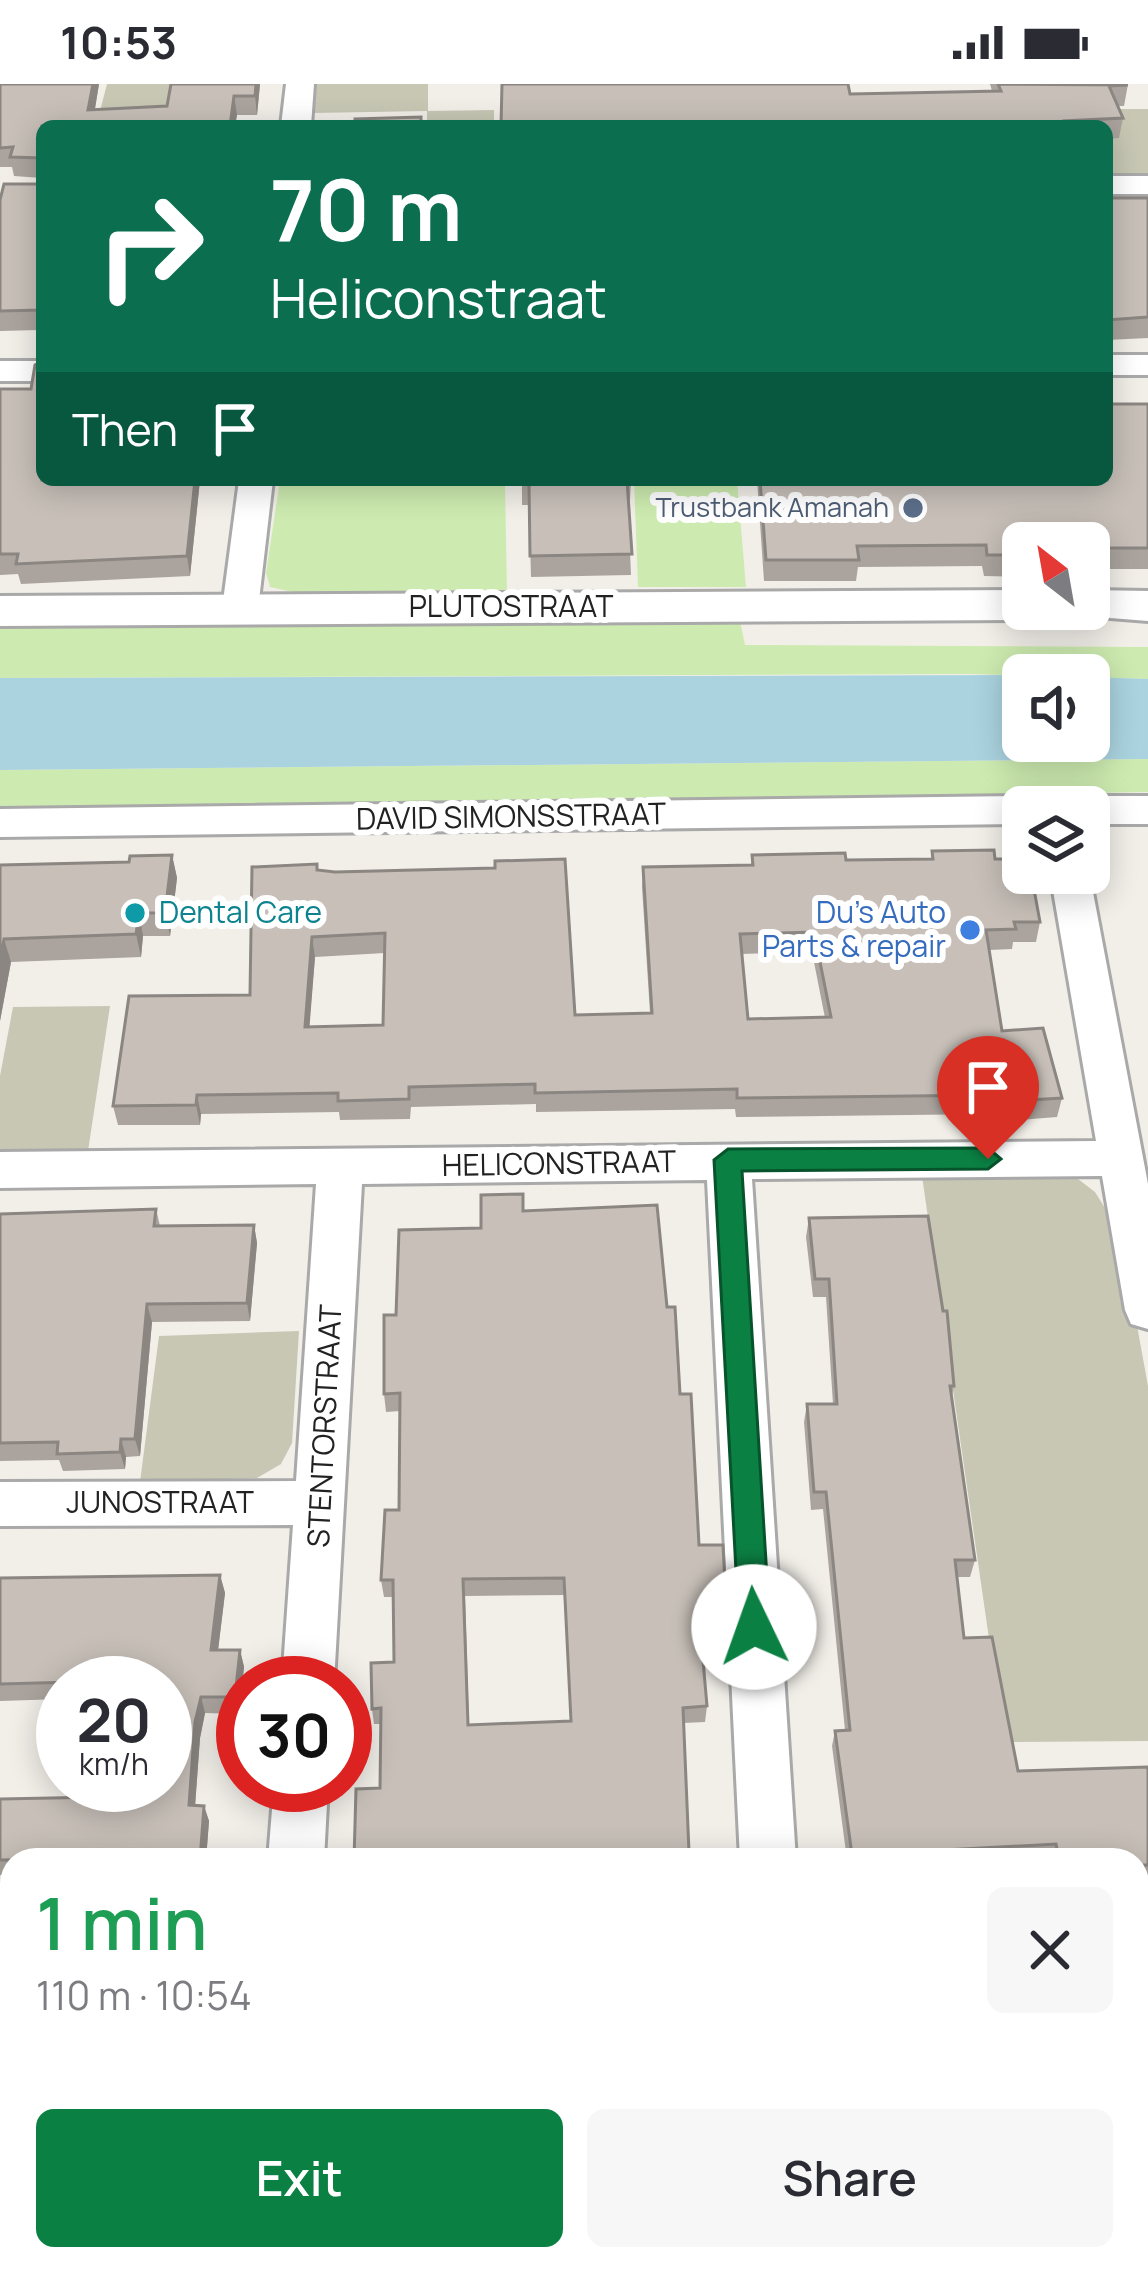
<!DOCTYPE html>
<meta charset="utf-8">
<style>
:root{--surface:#fff;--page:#f7f7f7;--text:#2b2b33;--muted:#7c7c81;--accent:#0b8043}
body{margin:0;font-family:Manrope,sans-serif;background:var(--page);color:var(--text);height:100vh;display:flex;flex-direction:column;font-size:45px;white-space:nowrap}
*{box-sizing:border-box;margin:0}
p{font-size:39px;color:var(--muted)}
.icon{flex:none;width:66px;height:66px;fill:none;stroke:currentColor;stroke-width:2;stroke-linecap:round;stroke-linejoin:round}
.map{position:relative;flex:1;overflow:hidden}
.panel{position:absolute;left:0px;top:1764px;width:1149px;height:423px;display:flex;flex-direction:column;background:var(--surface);border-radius:36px 36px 0 0;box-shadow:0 6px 30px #0003}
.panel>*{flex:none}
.hud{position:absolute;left:36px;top:36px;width:1077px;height:366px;border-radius:18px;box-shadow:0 6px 30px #0003;background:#0b6e4f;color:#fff;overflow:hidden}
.needle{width:78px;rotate:329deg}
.tools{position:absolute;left:1002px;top:438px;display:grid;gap:24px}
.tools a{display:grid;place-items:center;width:108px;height:108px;border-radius:18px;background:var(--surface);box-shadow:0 6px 30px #0003;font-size:60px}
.speed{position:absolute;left:36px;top:1572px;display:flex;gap:24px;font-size:60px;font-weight:700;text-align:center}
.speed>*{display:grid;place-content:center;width:156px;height:156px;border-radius:50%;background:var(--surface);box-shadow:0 6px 30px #0003;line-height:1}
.speed small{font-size:30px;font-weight:400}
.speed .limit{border:18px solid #d22;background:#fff;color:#111}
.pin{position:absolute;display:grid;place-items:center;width:102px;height:102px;color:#fff;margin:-123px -51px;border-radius:50% 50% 50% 0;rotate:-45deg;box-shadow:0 0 12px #0007}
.pin .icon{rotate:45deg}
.me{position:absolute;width:132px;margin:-66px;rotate:357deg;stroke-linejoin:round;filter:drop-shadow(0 0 9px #0008)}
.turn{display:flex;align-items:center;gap:42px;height:252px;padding:0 36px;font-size:54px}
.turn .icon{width:156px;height:156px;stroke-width:2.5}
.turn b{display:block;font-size:84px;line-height:102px}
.then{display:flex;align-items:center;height:114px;padding:0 36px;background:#0003;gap:24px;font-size:45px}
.round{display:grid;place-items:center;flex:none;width:126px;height:126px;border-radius:18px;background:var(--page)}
.head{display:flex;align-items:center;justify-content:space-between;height:204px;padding:0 36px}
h1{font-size:72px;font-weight:600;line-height:90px;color:#1e9e55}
.button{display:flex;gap:24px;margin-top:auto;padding:24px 36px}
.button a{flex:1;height:138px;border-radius:18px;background:var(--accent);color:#fff;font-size:48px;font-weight:600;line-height:138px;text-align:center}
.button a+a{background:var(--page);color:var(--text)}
.status{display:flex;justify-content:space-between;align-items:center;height:84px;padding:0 60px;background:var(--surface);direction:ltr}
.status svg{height:33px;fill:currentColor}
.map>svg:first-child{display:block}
.construction{fill:#c7c7b4}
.grass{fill:#cdebb0}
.water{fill:#aad3df}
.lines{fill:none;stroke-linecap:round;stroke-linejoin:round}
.stream{fill:#aad3df;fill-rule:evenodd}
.minor-casing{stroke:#a9a9a9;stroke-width:6}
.tertiary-casing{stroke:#a9a9a9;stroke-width:6}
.minor{fill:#fff;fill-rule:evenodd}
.tertiary{fill:#fff;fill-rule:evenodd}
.wall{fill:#aba49e;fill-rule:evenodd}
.shaded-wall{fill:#8b8681}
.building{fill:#c7bfb8;stroke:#8b8681;stroke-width:3;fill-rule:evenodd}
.route{fill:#0b8043;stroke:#07532c;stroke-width:3}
.service-dot{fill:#5c6f8a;stroke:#fff;stroke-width:4.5}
.culture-dot{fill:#0f9aa8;stroke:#fff;stroke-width:4.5}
.shop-dot{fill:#3f7fe0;stroke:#fff;stroke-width:4.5}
.labels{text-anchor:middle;stroke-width:12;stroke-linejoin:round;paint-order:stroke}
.far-service-label{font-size:27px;fill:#4e5e75;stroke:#fff;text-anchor:end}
.street-label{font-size:30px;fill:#222;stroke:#fff}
.culture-label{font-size:30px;fill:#0d838f;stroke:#fff;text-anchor:start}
.shop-label{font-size:30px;fill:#366cbe;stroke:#fff;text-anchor:end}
</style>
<div class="status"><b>10:53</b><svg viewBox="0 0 49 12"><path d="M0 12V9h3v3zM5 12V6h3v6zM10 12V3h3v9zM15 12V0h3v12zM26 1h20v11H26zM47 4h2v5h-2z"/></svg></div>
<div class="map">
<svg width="1148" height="2185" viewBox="0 0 1148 2185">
<rect width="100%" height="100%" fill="#f2efe9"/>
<!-- construction -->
<g class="construction">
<path d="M107,0h65l-5,27h-67z"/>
<path d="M315,0h113v27l66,-1v16h-67v-15l-115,2z"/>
<path d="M1057,25h91v67h-41v-50z"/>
<path d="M110,922l-22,145 -88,1v-76l13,-69z"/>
<path d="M1055,1089l23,6 17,13 25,40 28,154v355l-144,1 -82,-566z"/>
<path d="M299,1247l-7,112 -11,21 -24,14 -117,4 19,-146z"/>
</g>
<!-- grass -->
<g class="grass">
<path d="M280,396h225l2,115 -205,-1 -32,-7 -4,-14z"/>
<path d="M634,396h103l9,107h-108z"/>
<path d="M740,537l5,24 403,2v32l-178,-5 -970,4v-52z"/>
<path d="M1148,675v33l-1148,19v-41z"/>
<path d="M1137,2172h11v13h-623z"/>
</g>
<!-- water -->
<path class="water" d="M1023,591v66h66v-64l59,2v80l-1148,11v-92z"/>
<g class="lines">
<!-- stream -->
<g class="stream">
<path d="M1137,2162h11v20l-18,-3 -2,-4h9z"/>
<path d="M524,2175h484l-3,7 -7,3h-483l3,-7z"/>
</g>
<!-- minor casing -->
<g class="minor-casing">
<g id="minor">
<path d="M286,0h28l-3,42h-30z"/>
<rect x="1107" y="92" width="41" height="18"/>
<rect x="1107" y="271" width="41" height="20"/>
<rect x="0" y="277" width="42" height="20"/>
<path d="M239,396h34l-15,129 -5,8h-26l-5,-8z"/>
<path d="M1023,712l14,4 4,7h-18v17l-1023,13v-28z"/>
<path d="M1089,712h59v28h-59v-17h-18l4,-7z"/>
<path d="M1089,787l59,313v145l-17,-5 -6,-14 -23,-134 -350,3 44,681h-56l-33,-680 -345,4 -28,499h-52l11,-158 -293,1v-44l296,-1 20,-297 -316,4v-36l1096,-11 -46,-268z"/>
<path d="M274,1701h54l-4,75h-56z"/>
<rect x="1137" y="1820" width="11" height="56"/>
<rect x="0" y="1841" width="12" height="56"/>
</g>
</g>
<!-- tertiary casing -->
<g class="tertiary-casing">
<g id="tertiary">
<path d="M1023,506v19h20l-4,6 -16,5 -1023,6v-30z"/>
<path d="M1089,506l59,1v30l-75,-6 -4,-6h20z"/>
</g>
</g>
<!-- minor -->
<use href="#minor" class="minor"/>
<!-- tertiary -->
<use href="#tertiary" class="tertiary"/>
</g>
<!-- wall -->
<g class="wall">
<path d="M0,0h99l-4,25 72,-3 4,-22h89l-3,31h-20l-2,11h-193v52l-28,-2 -2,-9h-12z"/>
<path d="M990,0h138l-4,22h-6l5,12 -4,20 -12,1v-13h-606l349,-32 142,-3z"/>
<path d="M42,96v178l-2,-28 -40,1v-131l38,-16z"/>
<path d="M1107,114h41v140l-41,2z"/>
<path d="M0,305l200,91 -10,96 -169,8 -3,-10 -18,1z"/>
<path d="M1148,320v165h-59v-26h-66v34l-39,-1 -2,-10 -124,1 -2,14h-92l-7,-101h350z"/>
<path d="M522,396h109l-1,20h-2l3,75 -100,2 -2,-72h-7z"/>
<path d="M932,767l63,8 45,63 -4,20h-23l-1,7 -23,1 13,81 60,67 -5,19 -65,5 -2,-8 -254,3 -1,-8 -199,3v-8l-125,3 -1,12 -70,1 -1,-8 -138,2 -1,11h-82l-5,-19 137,-111 68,-125 257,145 75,-2 -8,-126 1,-20 108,-2 1,-10 94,5 85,-1zM812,868l13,66 -77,1 -6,-65zM385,869l-2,72 -74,1 6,-69z"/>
<path d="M172,771l5,23 -7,58h-27l-2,21 -130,5 -11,59v-156l129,-3z"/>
<path d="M156,1125l4,17 94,-1 3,18 -7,78 -98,1 -12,134 -14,1 -1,12 -62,2 -4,-11 -59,1v-247z"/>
<path d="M523,1127l144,96 13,87 19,151 27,58 -2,16h-25l8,87 -2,16 -22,1 5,137h-334l26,-72 1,-64h-7l-2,-15 22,-47v-65h-10l-3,-17 18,-70 1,-99 -14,1 -2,-18 12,-79 85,-87zM564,1511l7,126 -102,4 -4,-129z"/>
<path d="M809,1134l145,168 -2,10 23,164 -5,17h-13l7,61 54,133 130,-4v112h-11v-19h-86l-1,-2 -203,2 -15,-114 3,-15 10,-1 -22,-221 -12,1 -7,-88 3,-18h26l-7,-107h-13l-7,-60z"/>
<path d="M220,1491l5,18 -7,57h22l4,17 -5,47 -34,-1 -5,25 -5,67 9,1 5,15 -3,39h-194v15h-12v-76l102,-2 63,-114h-102v16l-63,2v-123z"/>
<rect x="1137" y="1972" width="11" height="154"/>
<path d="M0,1987h12v117l-12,1z"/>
</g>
<!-- shaded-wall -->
<g class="shaded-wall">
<path d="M93,0h6l-7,42 -4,-16z"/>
<path d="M256,0h4l-3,31 -2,-19z"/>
<path d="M234,12l3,19 -2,11h-5z"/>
<path d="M195,396h5l-10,96 -3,-20z"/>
<path d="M172,771l5,23 -7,58 -5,-23z"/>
<path d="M139,829l4,23 -2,21 -5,-23z"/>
<path d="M312,853l3,20 -7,89 -3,-19z"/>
<path d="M4,855l7,23 -11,59v-59z"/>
<path d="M197,1011l4,19 -1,11 -4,-20z"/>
<path d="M254,1141l3,18 -7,78 -3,-18z"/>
<path d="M147,1220l5,18 -12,134 -5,-17z"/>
<path d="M121,1355l5,18 -1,12 -5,-17z"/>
<path d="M220,1491l5,18 -9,74 -5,-17z"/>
<path d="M240,1566l4,17 -5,47 -4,-17z"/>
<path d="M201,1613l4,16 -5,25 -6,83 -5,-16 6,-83z"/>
<path d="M204,1722l5,15 -3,39h-6z"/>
</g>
<!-- building -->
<g class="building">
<path d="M0,0h93l-5,26 79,-4 4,-22h85l-1,12h-21l-4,30h-188v40v-8l-32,-1 3,-10 -13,1z"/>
<path d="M502,0h346l2,10 151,-3 -3,-7 130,1 -19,1 14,32 -59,3 2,5h-565z"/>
<path d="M421,33v9h-73l7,-1v-6z"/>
<path d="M42,96v130l-42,1v-111l4,-16h34z"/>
<path d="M1107,114h41v119l-41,3z"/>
<path d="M42,233v41l-3,-21z"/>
<path d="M42,277v119h153l-8,76 -171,8 2,-10h-18v-165h31l4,-24z"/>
<path d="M1107,320h41v144h-59v-5h-66v12h-36l-1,-10 -129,1 2,14h-93l-6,-80h347z"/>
<path d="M522,396h105l5,74 -102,2 -1,-72h-7z"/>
<path d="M994,766l1,9h28v14h8l9,49h-26l2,7 -30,1 16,101 41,-3 19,70 -66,4 -2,-7 -257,3v-9l-202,4v-9l-126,3v12l-71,2v-8l-141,2 -1,10 -83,1 16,-110 121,-1 2,-128 65,-3v6l18,2 160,-4v-7l70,-2 10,156 77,-2 -9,-146 110,-2 -1,-10 93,-2 1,7 87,-1 -1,-8zM814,848l17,85 -83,2 -8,-85zM385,849l-2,92 -78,2 7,-90z"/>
<path d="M172,771l-7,58h-26l-3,21 -132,5 -4,23v-97l129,-3 1,-6z"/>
<path d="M523,1110v17l134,-6 10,102h8l5,87h11l8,151h24l3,58h-28l9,103 -24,2 6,144 -172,3v5h-163l2,-71 24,-1 1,-80 -9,1 -1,-46 23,-1 -1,-82h-12l4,-70h14l1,-117 -16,1v-79h12l3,-85 82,-2v-33zM564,1494l7,143 -103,4 -5,-146z"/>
<path d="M156,1125l-2,17 100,-1 -7,78 -100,1 -12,135h-14l-1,13 -63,2 1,-12 -58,1v-229z"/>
<path d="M928,1132l15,95h4l7,75h-4l25,174h-20l9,78 28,-1 26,134 130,-4v98h-11v-5h-18l-2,-9 -59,3 -2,-10 -204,11 -17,-124 15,-1 -24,-238h-12l-7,-88h30l-8,-125h-14l-6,-61z"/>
<path d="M220,1491l-9,75h29l-5,47h-34l-6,25 -6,83 15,1 -4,54h-104v-2l-96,2v-61l102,-2 1,-12h62v-102h-53v-2l-112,3v-106z"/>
<rect x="1137" y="1972" width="11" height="143"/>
<rect x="0" y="1987" width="12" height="106"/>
</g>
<!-- route -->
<path class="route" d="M988,1064l13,11 -13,10 -246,2 28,456 -5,10 -11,4 -11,-4 -4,-10 -25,-467 14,-11z"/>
<!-- markers -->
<circle class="service-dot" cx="913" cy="424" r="12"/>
<circle class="culture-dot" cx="135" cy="829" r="12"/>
<circle class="shop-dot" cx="970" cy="846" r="12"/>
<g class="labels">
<!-- far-service labels -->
<g class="far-service-label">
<text x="889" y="433">Trustbank Amanah</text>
</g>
<!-- street labels -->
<g class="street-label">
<text x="511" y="533">PLUTOSTRAAT</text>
<text transform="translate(511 733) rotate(-1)" y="10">DAVID SIMONSSTRAAT</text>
<text transform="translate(559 1080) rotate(-1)" y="10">HELICONSTRAAT</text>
<text transform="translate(325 1342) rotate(-87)" y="10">STENTORSTRAAT</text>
<text x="160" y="1429">JUNOSTRAAT</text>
</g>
<!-- culture labels -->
<g class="culture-label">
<text x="159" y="839">Dental Care</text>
</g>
<!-- shop labels -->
<g class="shop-label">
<text x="946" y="839">Du's Auto<tspan x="946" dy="34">Parts &amp; repair</tspan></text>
</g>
</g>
</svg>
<div class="tools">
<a><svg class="needle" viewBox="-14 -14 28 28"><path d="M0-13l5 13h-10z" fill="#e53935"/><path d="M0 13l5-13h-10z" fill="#7c7c81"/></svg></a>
<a><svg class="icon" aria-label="sound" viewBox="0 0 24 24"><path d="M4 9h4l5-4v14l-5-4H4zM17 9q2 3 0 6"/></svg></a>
<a><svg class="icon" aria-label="layers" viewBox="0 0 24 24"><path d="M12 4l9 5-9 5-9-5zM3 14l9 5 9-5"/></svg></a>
</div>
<div class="speed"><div>20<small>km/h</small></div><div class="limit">30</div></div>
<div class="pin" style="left:988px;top:1075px;background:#d93025"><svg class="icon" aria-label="arrive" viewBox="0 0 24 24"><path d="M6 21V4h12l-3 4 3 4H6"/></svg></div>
<svg class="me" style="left:754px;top:1543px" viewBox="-20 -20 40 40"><circle r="19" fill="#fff"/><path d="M0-13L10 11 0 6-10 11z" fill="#0b8043"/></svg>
<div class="hud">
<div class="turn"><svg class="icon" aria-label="right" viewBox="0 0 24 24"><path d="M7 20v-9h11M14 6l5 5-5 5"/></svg><div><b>70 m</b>Heliconstraat</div></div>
<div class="then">Then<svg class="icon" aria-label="arrive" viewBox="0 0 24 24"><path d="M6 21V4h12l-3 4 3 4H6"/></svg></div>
</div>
<section class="panel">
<div class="head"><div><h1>1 min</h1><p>110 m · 10:54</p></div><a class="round"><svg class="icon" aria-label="close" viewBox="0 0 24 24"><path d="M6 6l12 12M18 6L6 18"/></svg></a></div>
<div class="button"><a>Exit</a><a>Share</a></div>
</section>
</div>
